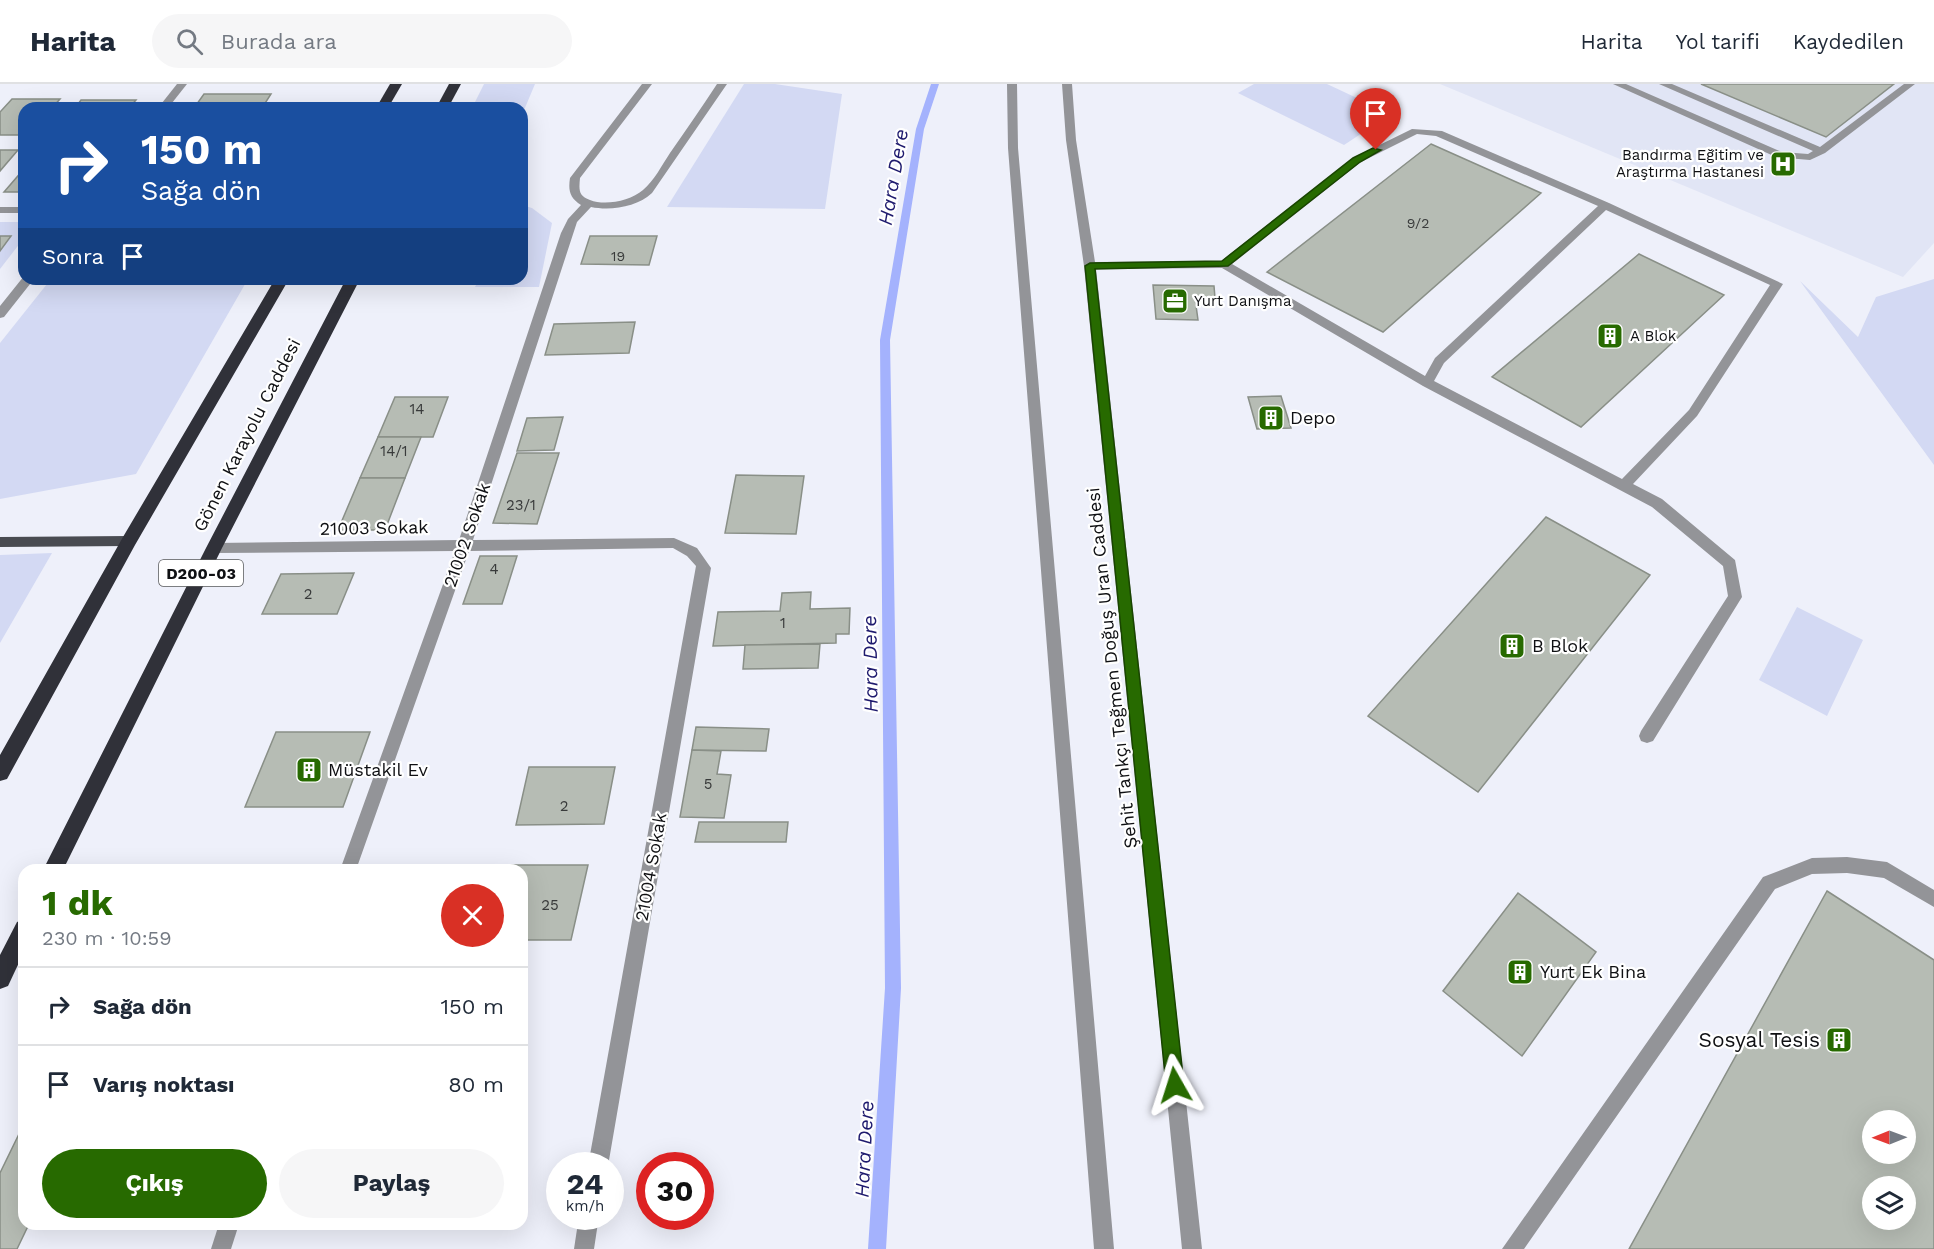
<!DOCTYPE html>
<html lang="tr">
<meta charset="utf-8">
<style>
:root{--surface:#fff;--page:#f6f6f7;--text:#1f2937;--muted:#747a83;--line:#e0e1e3;--accent:#276a00}
body{margin:0;font-family:"Work Sans",sans-serif;background:var(--page);color:var(--text);height:100vh;display:flex;flex-direction:column;font-size:22px;white-space:nowrap}
*{box-sizing:border-box;margin:0}
p{font-size:20px;color:var(--muted)}
.icon{flex:none;width:33px;height:33px;fill:none;stroke:currentColor;stroke-width:2;stroke-linecap:round;stroke-linejoin:round}
.map{position:relative;flex:1;overflow:hidden}
.side{position:absolute;left:18px;top:780px;width:510px;height:366px;display:flex;flex-direction:column;background:var(--surface);border-radius:18px;box-shadow:0 6px 24px #0002}
.side>*{flex:none}
.banner{position:absolute;left:18px;top:18px;width:510px;height:183px;border-radius:18px;box-shadow:0 6px 24px #0002;background:#1a4fa0;color:#fff;overflow:hidden}
.needle{width:39px;rotate:269deg}
.fabs{position:absolute;left:1862px;top:1026px;display:grid;gap:12px}
.fabs a{display:grid;place-items:center;width:54px;height:54px;border-radius:50%;background:var(--surface);box-shadow:0 6px 24px #0002;font-size:30px}
.speed{position:absolute;left:546px;top:1068px;display:flex;gap:12px;font-size:30px;font-weight:700;text-align:center}
.speed>*{display:grid;place-content:center;width:78px;height:78px;border-radius:50%;background:var(--surface);box-shadow:0 6px 24px #0002;line-height:1}
.speed small{font-size:15px;font-weight:400}
.speed .limit{border:9px solid #d22;background:#fff;color:#111}
.pin{position:absolute;display:grid;place-items:center;width:51px;height:51px;color:#fff;margin:-62px -26px;border-radius:50% 50% 50% 0;rotate:-45deg;box-shadow:0 0 6px #0007}
.pin .icon{rotate:45deg}
.me{position:absolute;width:66px;margin:-33px;rotate:354deg;stroke-linejoin:round;filter:drop-shadow(0 0 4px #0008)}
.turn{display:flex;align-items:center;gap:21px;height:126px;padding:0 24px;font-size:27px}
.turn .icon{width:78px;height:78px;stroke-width:2.5}
.turn b{display:block;font-size:42px;line-height:51px}
.then{display:flex;align-items:center;height:57px;padding:0 24px;background:#0003;gap:12px;font-size:22px}
.round{display:grid;place-items:center;flex:none;width:63px;height:63px;border-radius:32px;background:var(--page)}
.head{display:flex;align-items:center;justify-content:space-between;height:102px;padding:0 24px}
h1{font-size:36px;font-weight:700;line-height:45px;color:var(--accent)}
.button{display:flex;gap:12px;margin-top:auto;padding:12px 24px}
.button a{flex:1;height:69px;border-radius:36px;background:var(--accent);color:#fff;font-size:24px;font-weight:700;line-height:69px;text-align:center}
.button a+a{background:var(--page);color:var(--text)}
ul{padding:0;list-style:none}
li{display:flex;align-items:center;gap:18px;height:78px;padding:0 24px;border-top:2px solid var(--line)}
li div{flex:1}
li b{display:block;font-size:22px}
li em{font-style:normal}
header{display:flex;align-items:center;gap:36px;box-sizing:border-box;height:84px;padding:0 30px;background:var(--surface);border-bottom:2px solid var(--line)}
header strong{font-size:28px}
nav{display:flex;gap:33px;margin-inline-start:auto;font-size:21px}
.search{width:420px;height:54px;background:var(--page);display:flex;align-items:center;gap:15px;box-sizing:border-box;padding:0 21px;border-radius:33px;color:var(--muted);font-size:22px}
.map>svg:first-child{display:block}
.built{fill:#e1e5f5}
.green{fill:#d3d9f3}
.lines{fill:none;stroke-linecap:round;stroke-linejoin:round}
.stream{fill:#a4b2fd;fill-rule:evenodd}
.building{fill:#b6bcb4;stroke:#898f87;stroke-width:1.5;fill-rule:evenodd}
.minor{fill:#939498;fill-rule:evenodd}
.major{fill:#494b51;fill-rule:evenodd}
.highway{fill:#303139;fill-rule:evenodd}
.route{fill:#276a00;stroke:#194500;stroke-width:1.5}
.labels{text-anchor:middle;stroke-width:4.5;stroke-linejoin:round;paint-order:stroke}
.far-number-label{font-size:14px;fill:#393b3b}
.far-poi-label{font-size:15px;fill:#0f1013;stroke:#fff;text-anchor:start}
.number-label{font-size:15px;fill:#393b3b}
.shield{fill:#fff;stroke:#57585a;stroke-width:1.5}
.shield-label{font-size:16px;font-weight:bold;fill:#0f1013}
.poi-label{font-size:18px;fill:#0f1013;stroke:#fff;text-anchor:start}
.street-label{font-size:18px;fill:#0f1013;stroke:#fff}
.water-label{font-size:20px;font-style:italic;fill:#1e1a6e;stroke:#fff}
.near-poi-label{font-size:21px;fill:#0f1013;stroke:#fff;text-anchor:end}
</style>
<header>
<strong>Harita</strong>
<div class="search"><svg class="icon" aria-label="search" viewBox="0 0 24 24"><circle cx="10" cy="10" r="6"/><path d="M15 15l6 6"/></svg>Burada ara</div>
<nav><a>Harita</a><a>Yol tarifi</a><a>Kaydedilen</a></nav>
</header>
<div class="map">
<svg width="1934" height="1165" viewBox="0 0 1934 1165">
<rect width="100%" height="100%" fill="#eef0fa"/>
<!-- built -->
<path class="built" d="M1440,0h494v159l-31,34z"/>
<!-- green -->
<g class="green">
<path d="M484,0h51l-13,31v-7h-50z"/>
<path d="M744,0h31l67,10 -17,115 -158,-2z"/>
<path d="M1254,0h73l64,30 -47,31 -106,-52z"/>
<path d="M522,121l10,3 20,15 -13,64h-64l4,-8h43z"/>
<path d="M0,138h24v16l-24,31z"/>
<path d="M51,195h197l-112,195 -136,25v-156z"/>
<path d="M1934,195v186l-134,-184 58,56 18,-40z"/>
<path d="M52,469l-52,90v-88z"/>
<path d="M1797,523l66,33 -36,76 -68,-36z"/>
</g>
<g class="lines">
<!-- stream -->
<path class="stream" d="M931,0h8l-15,45 -34,211 11,648 -15,261h-18l17,-261 -5,-648 36,-211z"/>
</g>
<!-- building -->
<g class="building">
<path d="M1701,0h193l-68,53z"/>
<path d="M204,10h67l-9,14h-68z"/>
<path d="M12,15h48l-8,9h-28v27h-24v-23z"/>
<path d="M81,16h55l-7,8h-54z"/>
<path d="M1431,60l110,49 -158,139 -116,-60z"/>
<path d="M0,66h18l-18,21z"/>
<path d="M24,84v24h-20l19,-22z"/>
<path d="M0,152h11l-11,15z"/>
<path d="M590,152h67l-8,29 -68,-1z"/>
<path d="M1639,170l85,41 -143,132 -89,-50z"/>
<path d="M1153,201l61,1 1,12h-20l3,22 -42,-1z"/>
<path d="M635,238l-6,31 -84,2 9,-31z"/>
<path d="M1281,312l10,32 -34,1 -9,-32z"/>
<path d="M395,313h53l-15,40h-55z"/>
<path d="M563,333l-9,33 -37,1 10,-33z"/>
<path d="M378,353h43l-16,41h-45z"/>
<path d="M517,369h42l-22,71 -44,-1z"/>
<path d="M736,391l68,1 -8,58 -71,-1z"/>
<path d="M360,394h45l-20,52h-47z"/>
<path d="M1546,433l104,58 -172,217 -110,-76z"/>
<path d="M480,472h37l-15,48h-39z"/>
<path d="M354,489l-17,41h-75l19,-40z"/>
<path d="M811,508l-1,17 40,-1 -1,26h-13v9l-123,3 5,-34 62,-1 2,-18z"/>
<path d="M820,560l-2,24 -75,1 2,-24z"/>
<path d="M696,643l73,2 -3,22 -74,-1z"/>
<path d="M276,648h94l-27,75h-98z"/>
<path d="M692,666l29,1 -4,23 14,1 -7,43 -44,-1z"/>
<path d="M529,683h86l-11,57 -88,1z"/>
<path d="M699,738h89l-2,20h-91z"/>
<path d="M498,781h90l-17,75h-49v-70h-25z"/>
<path d="M1827,807l107,69v289h-305zM1872,1036h33v34h-33zM1872,1102h33v34h-33z"/>
<path d="M1518,809l78,59 -74,104 -79,-65z"/>
<path d="M19,1050h5v90h5l-12,25h-17v-76z"/>
</g>
<g class="lines">
<!-- minor -->
<g class="minor">
<path d="M177,0h10l-19,24h-10z"/>
<path d="M642,0h10l-72,94c-1,11 -2,18 10,22 15,6 40,1 53,-10 11,-9 19,-25 27,-37 16,-23 32,-46 47,-69h10l-75,109c-15,14 -41,18 -61,14l-14,15 -104,318 201,-2 23,10 14,20 -103,598h-20l108,-600 -9,-10 -14,-8 -204,3 -113,319h-16l115,-319 -241,2 -7,-5 7,-5 245,-3 102,-307 7,-14 13,-14c-11,-7 -13,-14 -11,-27z"/>
<path d="M1007,0h10l1,64 96,1101h-20l-86,-1101z"/>
<path d="M1062,0h10l4,56 19,122 126,-1 132,-103 59,-29 30,2 167,72 174,81 -86,132 -64,68 29,15 73,61 7,37 -89,144 -6,2 -6,-2 -2,-5 2,-5 87,-135 -5,-30 -71,-59 -229,-121 -201,-118 -126,1 106,980h-20l-98,-983 -18,-126zM1417,50l19,2 162,70 -163,152 -10,18 -193,-112 129,-102zM1606,126l164,75 -81,125 -67,69 -188,-98 10,-18z"/>
<path d="M1613,0h13l156,68 26,2 5,-3 -154,-67h13l148,63 84,-63h11l-90,69 -15,7 -34,-3z"/>
<rect x="0" y="123" width="24" height="6"/>
<path d="M24,192v3h10l-30,38 -4,1v-12z"/>
<path d="M1847,773l40,5 47,28v17l-50,-29 -37,-5 -35,1 -37,15 -251,360h-22l261,-372 49,-19z"/>
<path d="M579,1132h20l-5,33h-20z"/>
<path d="M219,1140h20l-8,25h-20z"/>
</g>
<!-- major -->
<path class="major" d="M129,452l7,5 -7,5 -129,1v-10z"/>
<!-- highway -->
<g class="highway">
<path d="M390,0h12l-14,24h-12z"/>
<path d="M449,0h12l-13,24h-12z"/>
<path d="M275,195h14l-154,266 -128,234 -7,2v-26l123,-218z"/>
<path d="M346,195h14l-138,269 -159,322h-20l163,-322z"/>
<path d="M24,835v33l-16,34 -8,3v-34l17,-33z"/>
</g>
</g>
<!-- route -->
<path class="route" d="M1373,64l8,2 -21,12 -132,104 -133,3 89,816 -3,6 -6,3 -6,-3 -3,-6 -81,-819 5,-3 132,-2 131,-103z"/>
<!-- icons -->
<defs>
<g id="hospital-square" transform="scale(1.35)"><rect x="-9" y="-9" width="18" height="18" rx="4" fill="#276a00" stroke="#fff"/><path d="M-5-5h3v3.5h4V-5h3V5h-3V1.5h-4V5h-3Z" fill="#fff"/></g>
<g id="office-square" transform="scale(1.35)"><rect x="-9" y="-9" width="18" height="18" rx="4" fill="#276a00" stroke="#fff"/><path d="M-6-3h4V-5.5h4V-3h4V5H-6ZM-1-4.5V-3h2v-1.5ZM-6 0V1H6V0Z" fill="#fff"/></g>
<g id="building-square" transform="scale(1.35)"><rect x="-9" y="-9" width="18" height="18" rx="4" fill="#276a00" stroke="#fff"/><path d="M-4-6H4V6H1V3H-1V6H-4ZM-2.5-4.3h1.7v1.8h-1.7ZM.8-4.3h1.7v1.8H.8ZM-2.5-1h1.7V.8h-1.7ZM.8-1h1.7V.8H.8Z" fill="#fff"/></g>
</defs>
<g fill-rule="evenodd">
<use href="#hospital-square" x="1783" y="80"/>
<use href="#office-square" x="1175" y="217"/>
<use href="#building-square" x="1610" y="252"/>
<use href="#building-square" x="1271" y="334"/>
<use href="#building-square" x="1512" y="562"/>
<use href="#building-square" x="309" y="686"/>
<use href="#building-square" x="1520" y="888"/>
<use href="#building-square" x="1839" y="956"/>
</g>
<g class="labels">
<!-- far-number labels -->
<g class="far-number-label">
<text x="1418" y="144">9/2</text>
<text x="618" y="177">19</text>
</g>
<!-- far-poi labels -->
<g class="far-poi-label">
<text x="1764" y="76" text-anchor="end">Bandırma Eğitim ve<tspan x="1764" dy="17">Araştırma Hastanesi</tspan></text>
<text x="1194" y="222">Yurt Danışma</text>
<text x="1630" y="257">A Blok</text>
</g>
<!-- number labels -->
<g class="number-label">
<text x="417" y="330">14</text>
<text x="394" y="372">14/1</text>
<text x="521" y="426">23/1</text>
<text x="494" y="490">4</text>
<text x="308" y="515">2</text>
<text x="783" y="544">1</text>
<text x="708" y="705">5</text>
<text x="564" y="727">2</text>
<text x="550" y="826">25</text>
</g>
<!-- shield labels -->
<rect class="shield" x="159" y="476" width="84" height="26" rx="4.5"/>
<g class="shield-label">
<text x="201" y="495">D200-03</text>
</g>
<!-- poi labels -->
<g class="poi-label">
<text x="1290" y="340">Depo</text>
<text x="1532" y="568">B Blok</text>
<text x="328" y="692">Müstakil Ev</text>
<text x="1540" y="894">Yurt Ek Bina</text>
</g>
<!-- street labels -->
<g class="street-label">
<text transform="translate(247 351) rotate(-63)" y="6">Gönen Karayolu Caddesi</text>
<text transform="translate(374 444) rotate(-1)" y="6">21003 Sokak</text>
<text transform="translate(467 451) rotate(-71)" y="6">21002 Sokak</text>
<text transform="translate(1112 584) rotate(-96)" y="6">Şehit Tankçı Teğmen Doğuş Uran Caddesi</text>
<text transform="translate(651 783) rotate(-80)" y="6">21004 Sokak</text>
</g>
<!-- water labels -->
<g class="water-label">
<text transform="translate(893 93) rotate(-80)" y="7">Hara Dere</text>
<text transform="translate(870 580) rotate(-91)" y="7">Hara Dere</text>
<text transform="translate(864 1065) rotate(-87)" y="7">Hara Dere</text>
</g>
<!-- near-poi labels -->
<g class="near-poi-label">
<text x="1820" y="963">Sosyal Tesis</text>
</g>
</g>
</svg>
<div class="fabs">
<a><svg class="needle" viewBox="-14 -14 28 28"><path d="M0-13l5 13h-10z" fill="#e53935"/><path d="M0 13l5-13h-10z" fill="#747a83"/></svg></a>
<a><svg class="icon" aria-label="layers" viewBox="0 0 24 24"><path d="M12 4l9 5-9 5-9-5zM3 14l9 5 9-5"/></svg></a>
</div>
<div class="speed"><div>24<small>km/h</small></div><div class="limit">30</div></div>
<div class="pin" style="left:1376px;top:66px;background:#d93025"><svg class="icon" aria-label="arrive" viewBox="0 0 24 24"><path d="M6 21V4h12l-3 4 3 4H6"/></svg></div>
<svg class="me" style="left:1175px;top:1001px" viewBox="-20 -20 40 40"><path d="M0-17L14 15 0 8-14 15z" fill="#276a00" stroke="#fff" stroke-width="4"/></svg>
<div class="banner">
<div class="turn"><svg class="icon" aria-label="right" viewBox="0 0 24 24"><path d="M7 20v-9h11M14 6l5 5-5 5"/></svg><div><b>150 m</b>Sağa dön</div></div>
<div class="then">Sonra<svg class="icon" aria-label="arrive" viewBox="0 0 24 24"><path d="M6 21V4h12l-3 4 3 4H6"/></svg></div>
</div>
<section class="side">
<div class="head"><div><h1>1 dk</h1><p>230 m · 10:59</p></div><a class="round" style="background:#d93025;color:#fff"><svg class="icon" aria-label="close" viewBox="0 0 24 24"><path d="M6 6l12 12M18 6L6 18"/></svg></a></div>
<ul>
<li><svg class="icon" aria-label="right" viewBox="0 0 24 24"><path d="M7 20v-9h11M14 6l5 5-5 5"/></svg><div><b>Sağa dön</b></div><em>150 m</em></li>
<li><svg class="icon" aria-label="arrive" viewBox="0 0 24 24"><path d="M6 21V4h12l-3 4 3 4H6"/></svg><div><b>Varış noktası</b></div><em>80 m</em></li>
</ul>
<div class="button"><a>Çıkış</a><a>Paylaş</a></div>
</section>
</div>
